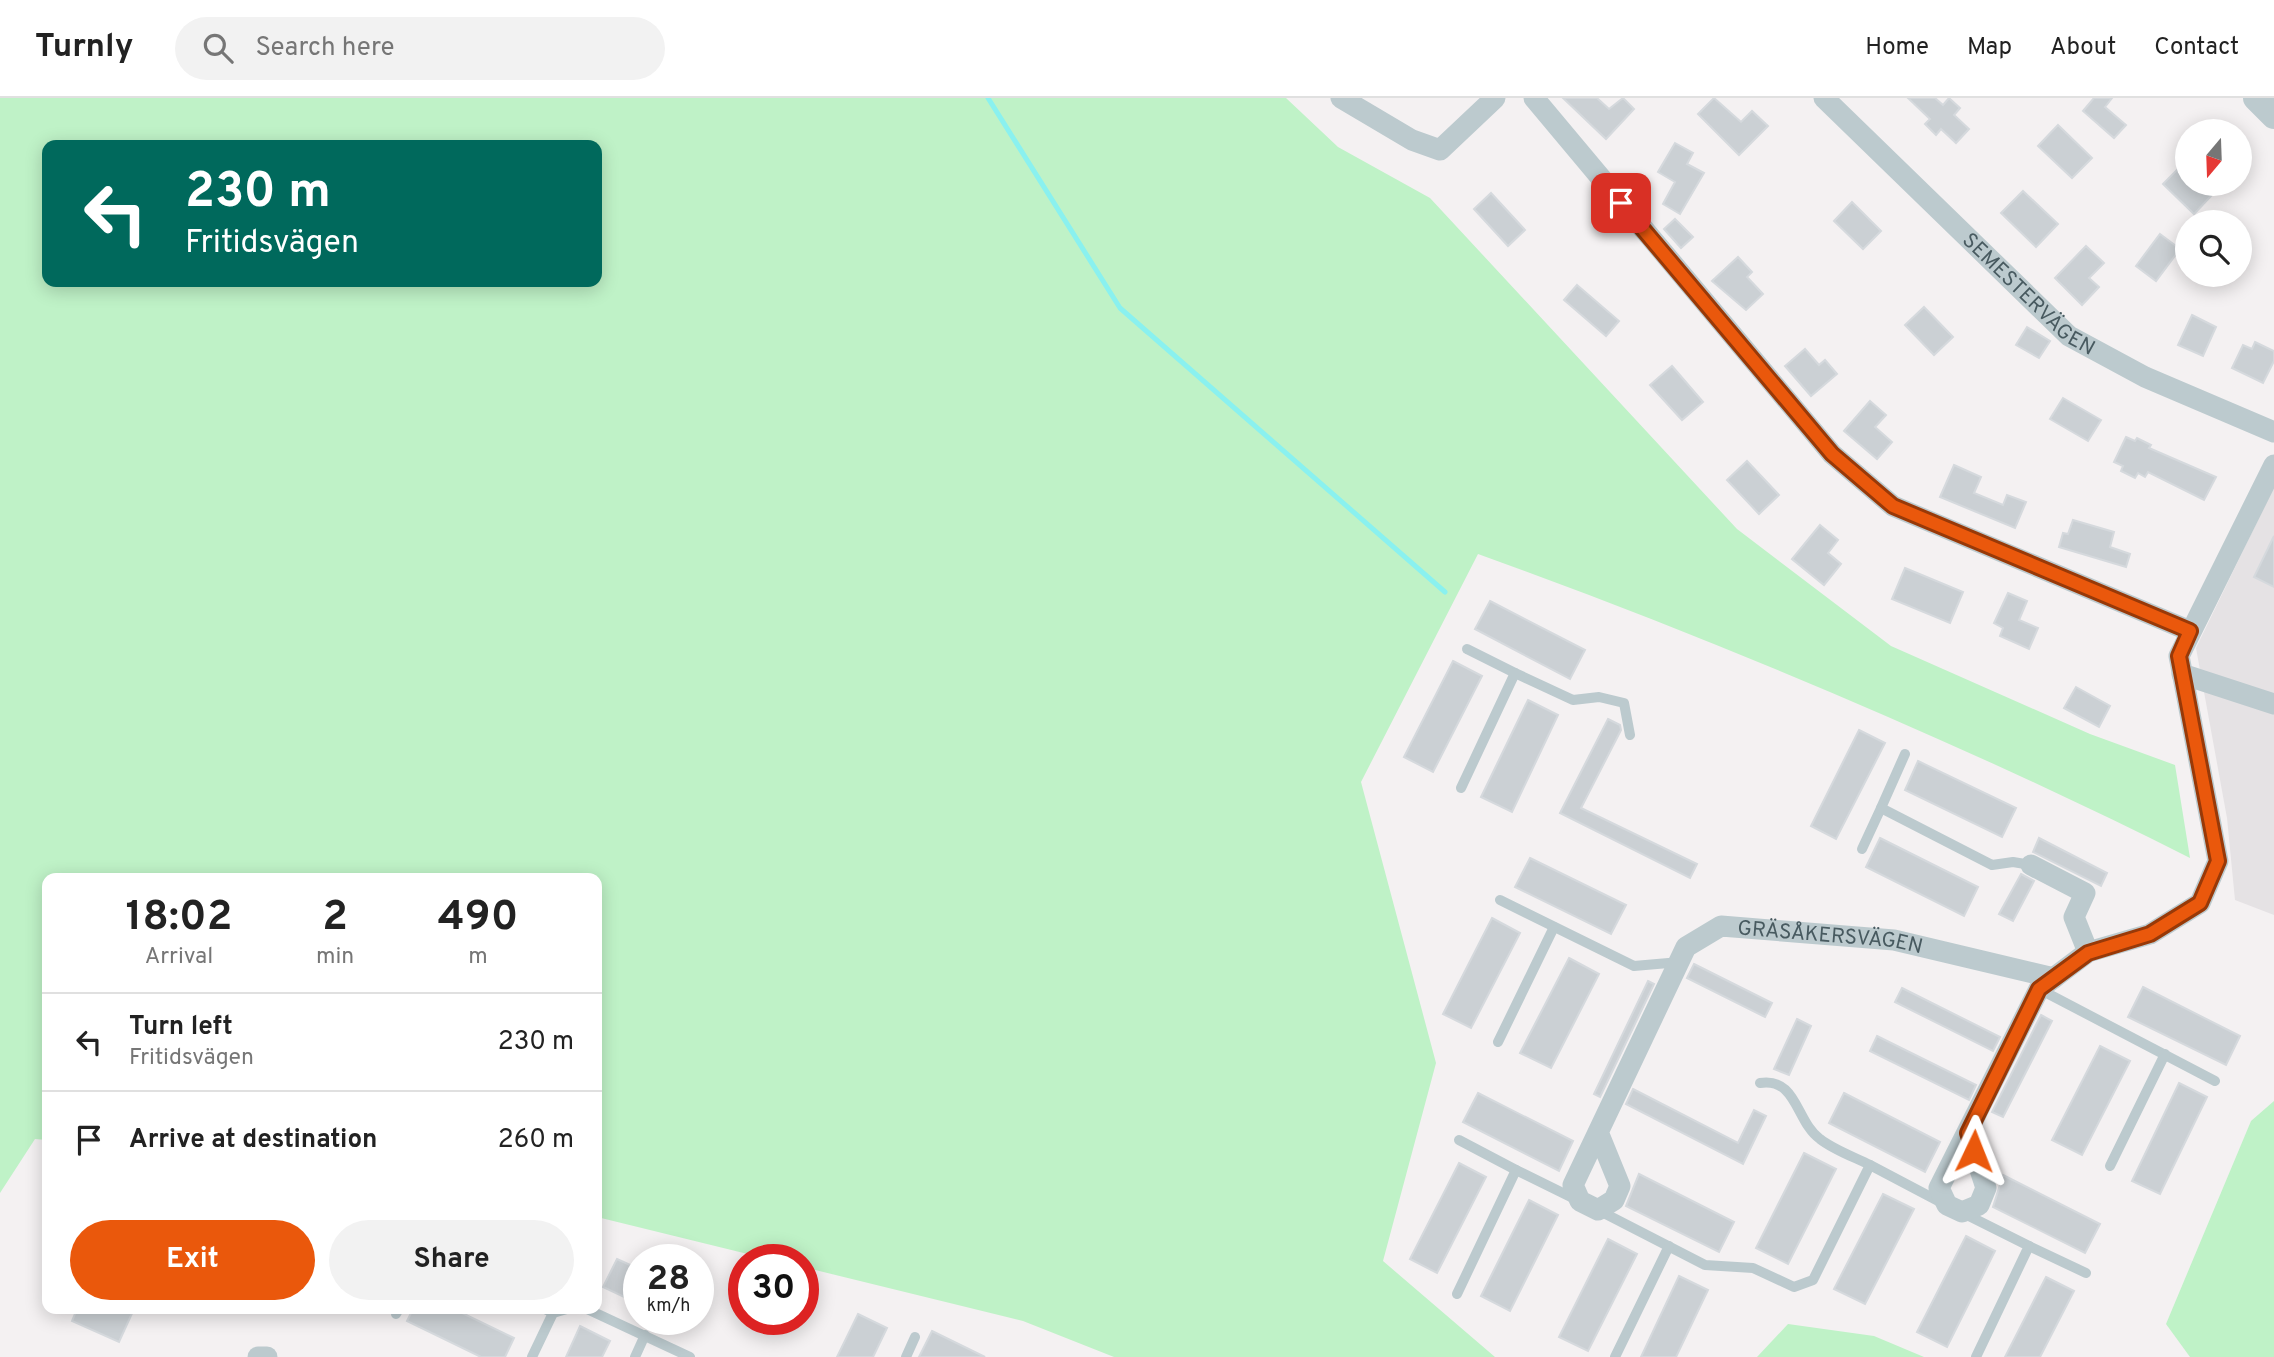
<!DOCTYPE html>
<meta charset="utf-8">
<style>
:root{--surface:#fff;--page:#f2f2f2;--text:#222;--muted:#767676;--line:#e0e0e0;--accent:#ea580c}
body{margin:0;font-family:Overpass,sans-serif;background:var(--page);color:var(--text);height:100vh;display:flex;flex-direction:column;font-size:26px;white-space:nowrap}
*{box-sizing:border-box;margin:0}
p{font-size:23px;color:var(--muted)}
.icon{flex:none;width:38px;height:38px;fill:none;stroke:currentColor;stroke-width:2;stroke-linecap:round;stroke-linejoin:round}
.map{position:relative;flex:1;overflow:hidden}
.sheet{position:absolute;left:42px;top:775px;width:560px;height:441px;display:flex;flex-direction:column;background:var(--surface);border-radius:14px;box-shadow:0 4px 18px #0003}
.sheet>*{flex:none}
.hud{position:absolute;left:42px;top:42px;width:560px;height:147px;border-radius:14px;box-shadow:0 4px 18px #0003;background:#00695c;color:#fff;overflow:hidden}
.needle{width:46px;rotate:199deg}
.controls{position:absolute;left:2175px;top:21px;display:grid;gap:14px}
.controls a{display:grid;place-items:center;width:77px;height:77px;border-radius:50%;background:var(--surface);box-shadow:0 4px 18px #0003;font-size:35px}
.speed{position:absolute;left:623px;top:1146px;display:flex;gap:14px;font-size:35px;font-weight:700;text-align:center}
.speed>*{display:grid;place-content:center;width:91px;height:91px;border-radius:50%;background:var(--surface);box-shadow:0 4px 18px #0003;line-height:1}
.speed small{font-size:18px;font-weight:400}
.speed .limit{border:10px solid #d22;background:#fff;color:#111}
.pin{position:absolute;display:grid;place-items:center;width:60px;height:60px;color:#fff;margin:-30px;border-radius:14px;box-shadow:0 4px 10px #0006}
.me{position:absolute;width:77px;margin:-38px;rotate:2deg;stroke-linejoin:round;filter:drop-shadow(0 0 5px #0008)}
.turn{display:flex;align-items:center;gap:24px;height:147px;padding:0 28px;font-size:32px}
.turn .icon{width:91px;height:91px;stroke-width:2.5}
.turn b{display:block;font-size:49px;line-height:60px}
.eta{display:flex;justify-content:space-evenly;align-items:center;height:119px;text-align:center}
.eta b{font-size:42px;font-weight:700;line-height:49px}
.cta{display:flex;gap:14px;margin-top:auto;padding:14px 28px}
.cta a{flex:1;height:80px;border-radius:42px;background:var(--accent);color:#fff;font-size:28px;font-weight:700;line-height:80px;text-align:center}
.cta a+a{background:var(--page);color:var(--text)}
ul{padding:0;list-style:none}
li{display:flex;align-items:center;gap:21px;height:98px;padding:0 28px;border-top:2px solid var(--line)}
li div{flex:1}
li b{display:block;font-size:26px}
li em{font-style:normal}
header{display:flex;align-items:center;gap:42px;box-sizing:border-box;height:98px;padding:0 35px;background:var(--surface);border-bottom:2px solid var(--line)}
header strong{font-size:33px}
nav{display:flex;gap:38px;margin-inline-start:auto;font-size:24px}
.search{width:490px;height:63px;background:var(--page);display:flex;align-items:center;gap:18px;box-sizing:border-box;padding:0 24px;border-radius:38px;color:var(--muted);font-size:26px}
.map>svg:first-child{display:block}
.education{fill:#e5e2e4}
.green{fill:#bff2c7;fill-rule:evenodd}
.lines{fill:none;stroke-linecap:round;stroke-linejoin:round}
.stream{stroke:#8af1ef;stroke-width:5}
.building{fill:#cbd0d4;stroke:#d5d9dd;stroke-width:2}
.service{stroke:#bccace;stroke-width:10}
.minor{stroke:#bccace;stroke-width:21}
.tertiary{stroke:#bccace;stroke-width:26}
.route-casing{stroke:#983908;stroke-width:18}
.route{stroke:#ea580c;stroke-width:12}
.labels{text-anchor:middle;stroke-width:5;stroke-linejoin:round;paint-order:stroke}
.street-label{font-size:21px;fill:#485a60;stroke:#fff}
</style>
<header>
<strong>Turnly</strong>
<div class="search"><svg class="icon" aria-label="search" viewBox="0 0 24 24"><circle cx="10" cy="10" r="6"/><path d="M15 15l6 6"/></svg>Search here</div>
<nav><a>Home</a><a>Map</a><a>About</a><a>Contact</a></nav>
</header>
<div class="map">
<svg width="2274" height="1259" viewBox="0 0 2274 1259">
<rect width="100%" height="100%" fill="#f4f1f2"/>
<!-- education -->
<path class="education" d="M2274,389v428l-39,-15 -8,-82 -31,-170z"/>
<!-- green -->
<g class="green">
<path d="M0,0h1286l52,49 92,51 307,331 154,117 199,88 85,31 15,93c-231,-116 -469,-216 -712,-304l-117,228 75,281 -53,198 112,96h-381l-91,-36 -220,-54v-7h-31l-175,-43v-339h-550v262l-12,-1 -35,54zM47,47h550v137h-550z"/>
<path d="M2274,1003v256h-84l-24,-33 85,-203z"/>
<path d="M1788,1226l86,12 50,21h-167z"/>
</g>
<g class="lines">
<!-- stream -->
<path class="stream" d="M988,0l132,210 325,284"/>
</g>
<!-- building -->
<g class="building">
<path d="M1563,0h34l12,11 14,-11 11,11 -28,30z"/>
<path d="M1714,0l27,24 11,-11 16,15 -29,29 -41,-41z"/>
<path d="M1908,0h27l8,7 6,-7 11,10 -6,7 15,14 -13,14 -15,-14 -5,6 -11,-11 5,-5z"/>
<path d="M2094,0h18l-7,9 21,18 -12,13 -31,-27z"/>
<path d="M2058,27l34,33 -20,20 -34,-32z"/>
<path d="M1675,45l18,10 -6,11 17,9 -24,41 -17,-10 12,-22 -17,-10z"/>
<path d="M2188,61v25h10l13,12 -17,18 -31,-30z"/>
<path d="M2023,93l35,33 -22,23 -35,-34z"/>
<path d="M1491,95l34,37 -17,16 -34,-37z"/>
<path d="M1852,104l29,29 -18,18 -29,-28z"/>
<path d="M1675,121l18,18 -12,11 -17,-19z"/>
<path d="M2160,136l20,15 -24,32 -20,-15z"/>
<path d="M2086,148l18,17 -15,15 10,9 -17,18 -27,-27z"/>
<path d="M1738,159l14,15 -5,5 16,17 -17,16 -34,-29z"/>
<path d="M1577,187l42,36 -13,15 -42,-36z"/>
<path d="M1924,209l29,30 -19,18 -29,-30z"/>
<path d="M2192,217l24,12 -13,29 -25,-11z"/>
<path d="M2027,229l23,14 -11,17 -23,-13z"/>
<path d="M2255,244l19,9v10l-11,22 -31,-15 11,-23 9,4z"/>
<path d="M1805,251l14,16 6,-5 12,14 -26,22 -26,-30z"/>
<path d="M1672,268l31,36 -21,18 -32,-35z"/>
<path d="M2063,300l38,22 -13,21 -38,-22z"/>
<path d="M1870,303l16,14 -11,12 17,15 -15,17 -33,-28z"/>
<path d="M2126,339l9,4 2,-3 14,7 -2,3 67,29 -12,23 -56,-28 -3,5 -7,-4 -3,5 -14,-7 2,-5 -9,-4z"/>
<path d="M1747,363l32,34 -20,19 -32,-34z"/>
<path d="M1954,367l27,12 -7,16 29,12 4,-10 19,7 -11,26 -75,-31z"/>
<path d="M2073,422l41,12 -4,15 20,7 -4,13 -67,-20 4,-14 5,1z"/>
<path d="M1820,427l18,15 -10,13 13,11 -17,21 -32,-26z"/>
<path d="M2274,438v51l-20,-10z"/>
<path d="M1905,470l58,24 -13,31 -58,-24z"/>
<path d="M2008,495l19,8 -8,19 19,8 -9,21 -29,-13 3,-8 -9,-5z"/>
<path d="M1490,503l95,49 -15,29 -95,-50z"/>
<path d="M1453,563l29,15 -49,96 -29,-15z"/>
<path d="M2076,589l34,19 -11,21 -35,-19z"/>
<path d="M1528,602l30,15 -46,97 -31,-15z"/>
<path d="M1608,621l12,6 1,5 -40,78 116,56 -7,14 -130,-65z"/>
<path d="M1859,632l26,13 -49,96 -25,-13z"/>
<path d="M1918,663l98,47 -14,29 -97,-47z"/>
<path d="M1880,740l98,49 -14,29 -98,-49z"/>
<path d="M2039,740l68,35 -6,13 -68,-34z"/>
<path d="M1530,760l96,47 -15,29 -96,-47z"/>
<path d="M2021,776l13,7 -21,40 -14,-7z"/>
<path d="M1492,820l28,15 -49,95 -28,-14z"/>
<path d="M1569,860l30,16 -48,94 -31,-15z"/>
<path d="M1694,866l78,39 -7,14 -78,-39z"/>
<path d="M1648,883l6,3 -54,113 -6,-3z"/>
<path d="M2143,889l97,49 -14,29 -98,-48z"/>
<path d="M1902,890l98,49 -7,14 -98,-49z"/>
<path d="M2041,917l11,6 -49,96 -11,-5z"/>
<path d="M1797,921l14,7 -22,49 -15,-6z"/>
<path d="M1877,938l99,49 -7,15 -99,-49z"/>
<path d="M2100,948l30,15 -48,94 -30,-15z"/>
<path d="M2179,985l28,14 -47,97 -28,-13z"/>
<path d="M1633,991l105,54 16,-33 12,6 -23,48 -117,-60z"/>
<path d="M1478,995l95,48 -14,30 -96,-49z"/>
<path d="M1844,995l96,49 -15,30 -96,-49z"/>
<path d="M1804,1055l32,16 -48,95 -32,-16z"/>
<path d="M1459,1065l27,14 -49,96 -27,-14z"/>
<path d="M1639,1076l95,48 -15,30 -93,-46z"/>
<path d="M2003,1077l97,49 -15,29 -92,-46z"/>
<path d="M1883,1096l31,15 -49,95 -31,-15z"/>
<path d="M1529,1102l29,15 -48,96 -29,-15z"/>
<path d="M1966,1138l29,15 -48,96 -30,-15z"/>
<path d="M1608,1141l29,15 -49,97 -29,-14z"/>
<path d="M617,1161l22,10v35l-36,-17z"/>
<path d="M1679,1178l29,14 -32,67h-35z"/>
<path d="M2046,1179l28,14 -34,66h-35z"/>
<path d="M77,1211h57l-15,33 -47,-21z"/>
<path d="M413,1211h41l60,29 -9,19h-24l-74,-36z"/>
<path d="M858,1216l29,14 -14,29h-36z"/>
<path d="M580,1228l30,15 -8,16h-36z"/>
<path d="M932,1233l53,26h-66z"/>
</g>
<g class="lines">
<!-- service -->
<g class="service">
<path d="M1467,551l48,24"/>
<path d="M1905,656l-24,54 111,57 21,-3 18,3"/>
<path d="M1461,690l54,-115 58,27 26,-3 25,6 6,32"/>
<path d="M1862,751l19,-41"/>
<path d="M1500,802l134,66 46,-4"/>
<path d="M2039,891l176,92"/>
<path d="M1498,944l56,-115"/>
<path d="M1760,985c37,-6 36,39 60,56 14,11 34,18 50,26"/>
<path d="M1459,1042l57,30"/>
<path d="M2110,1068l55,-112"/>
<path d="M1598,1112l107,55 48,3 41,19 19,-7 57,-115 74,39"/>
<path d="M1963,1115l66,33 -53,111"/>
<path d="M2029,1148l57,27"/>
<path d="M1457,1196l59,-124 61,30"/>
<path d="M587,1211l103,48"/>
<path d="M553,1215l14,-4"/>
<path d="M396,1216l3,-5"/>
<path d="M532,1259l21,-44 -8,-4"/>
<path d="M635,1259l10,-22"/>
<path d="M906,1259l9,-20"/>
<path d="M1615,1259l54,-111"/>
</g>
<!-- minor -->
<g class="minor">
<path d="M1341,0l71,42 28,10 55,-52"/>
<path d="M1534,0l298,356 61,52 297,125"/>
<path id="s1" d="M1824,0l245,238 76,41 129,55"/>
<path d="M2182,576l92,30"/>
<path d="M2031,767l54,28 -11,24 14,35"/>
<path id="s2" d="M1598,1034l22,54 -6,14 -16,10 -18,-9 -7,-16 113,-238 35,-21 173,14 160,38"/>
<path d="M1968,1035l18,55 -7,17 -17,7 -15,-7 -8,-17 100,-199 49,-37 62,-18 50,-31 18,-42 -39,-205 95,-191"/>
<path d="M258,1259h9"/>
</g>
<!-- tertiary -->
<path class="tertiary" d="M2256,0l18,18"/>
</g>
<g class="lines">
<!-- route casing -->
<g class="route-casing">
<path id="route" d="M1621,105l211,251 61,52 297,125 -11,25 39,205 -18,42 -50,31 -62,19 -49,36 -71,144 6,18"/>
</g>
<!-- route -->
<use href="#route" class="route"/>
</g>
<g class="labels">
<!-- street labels -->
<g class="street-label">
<text dy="7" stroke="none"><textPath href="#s1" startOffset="284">SEMESTERVÄGEN</textPath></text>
<text dy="7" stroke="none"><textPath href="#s2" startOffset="544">GRÄSÅKERSVÄGEN</textPath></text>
</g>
</g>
</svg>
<div class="controls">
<a><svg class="needle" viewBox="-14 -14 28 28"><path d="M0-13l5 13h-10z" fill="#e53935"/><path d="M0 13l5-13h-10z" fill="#767676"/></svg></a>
<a><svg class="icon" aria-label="search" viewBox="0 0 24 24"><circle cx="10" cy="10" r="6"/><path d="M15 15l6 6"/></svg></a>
</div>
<div class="speed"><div>28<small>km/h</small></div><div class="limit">30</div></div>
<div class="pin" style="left:1621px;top:105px;background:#d93025"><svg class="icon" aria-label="arrive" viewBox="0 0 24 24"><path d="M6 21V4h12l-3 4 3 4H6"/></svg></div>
<svg class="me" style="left:1974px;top:1053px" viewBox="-20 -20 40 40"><path d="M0-17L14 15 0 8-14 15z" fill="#ea580c" stroke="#fff" stroke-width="4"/></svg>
<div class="hud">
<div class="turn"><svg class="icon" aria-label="left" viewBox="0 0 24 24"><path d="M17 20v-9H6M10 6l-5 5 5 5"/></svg><div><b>230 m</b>Fritidsvägen</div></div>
</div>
<section class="sheet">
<div class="eta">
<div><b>18:02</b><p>Arrival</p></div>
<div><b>2</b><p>min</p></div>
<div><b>490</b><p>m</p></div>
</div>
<ul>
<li><svg class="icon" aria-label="left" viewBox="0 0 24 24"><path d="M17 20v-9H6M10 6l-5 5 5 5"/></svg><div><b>Turn left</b><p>Fritidsvägen</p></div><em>230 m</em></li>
<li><svg class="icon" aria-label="arrive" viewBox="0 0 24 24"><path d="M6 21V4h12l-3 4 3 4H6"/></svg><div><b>Arrive at destination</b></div><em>260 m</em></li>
</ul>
<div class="cta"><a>Exit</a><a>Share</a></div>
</section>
</div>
